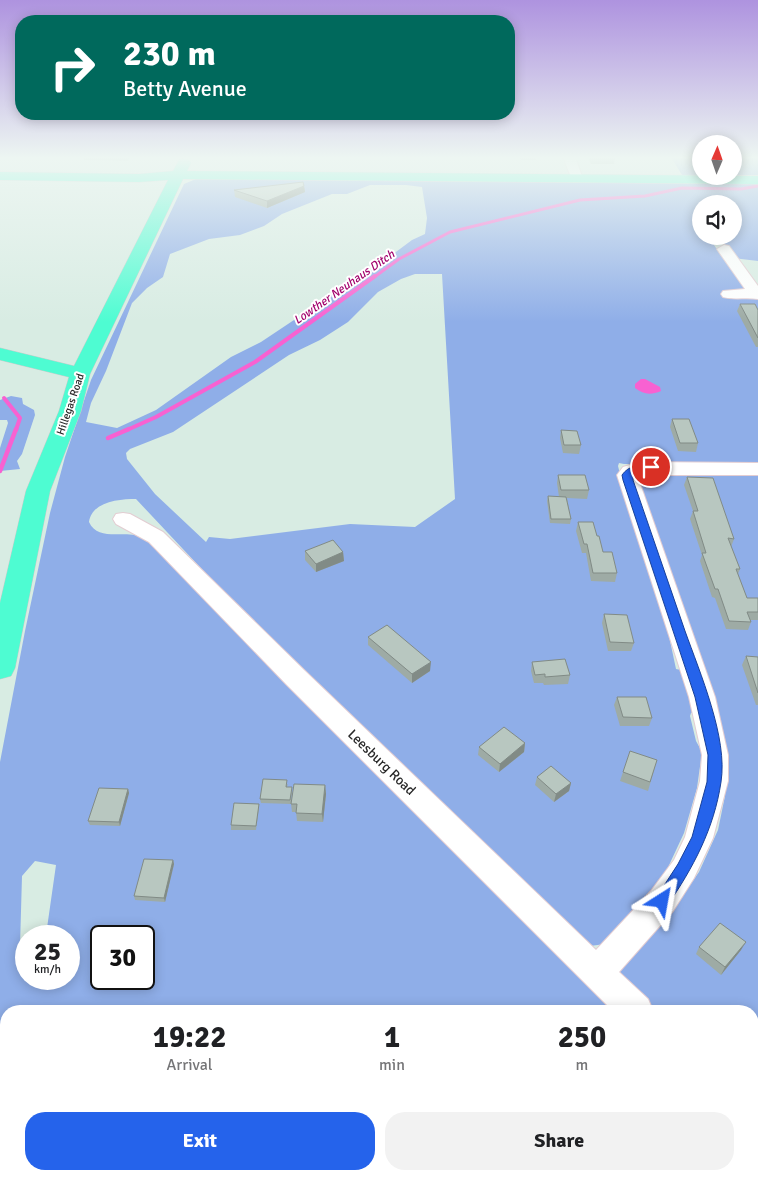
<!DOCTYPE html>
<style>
:root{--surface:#fff;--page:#f2f2f2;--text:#202124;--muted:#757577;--accent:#2563eb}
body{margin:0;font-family:Signika,sans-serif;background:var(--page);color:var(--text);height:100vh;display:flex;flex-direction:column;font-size:19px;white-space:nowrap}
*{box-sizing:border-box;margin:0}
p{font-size:16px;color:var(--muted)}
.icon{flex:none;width:28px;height:28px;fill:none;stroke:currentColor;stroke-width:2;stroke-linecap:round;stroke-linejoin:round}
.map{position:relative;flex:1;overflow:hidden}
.drawer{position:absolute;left:0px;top:1005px;width:759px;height:175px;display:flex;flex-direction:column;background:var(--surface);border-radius:20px 20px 0 0;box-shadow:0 2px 12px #0003}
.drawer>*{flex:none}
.banner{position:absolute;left:15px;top:15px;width:500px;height:105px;border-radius:20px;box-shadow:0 2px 12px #0003;background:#00695c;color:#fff;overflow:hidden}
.needle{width:32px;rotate:2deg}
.buttons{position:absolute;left:692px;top:135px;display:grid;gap:10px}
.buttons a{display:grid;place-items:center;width:50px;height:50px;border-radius:50%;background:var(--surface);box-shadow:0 2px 12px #0003;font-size:25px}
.speed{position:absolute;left:15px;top:925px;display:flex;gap:10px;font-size:25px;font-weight:700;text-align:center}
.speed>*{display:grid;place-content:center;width:65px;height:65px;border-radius:50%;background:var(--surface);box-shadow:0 2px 12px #0003;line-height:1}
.speed small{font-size:12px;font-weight:400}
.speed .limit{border:2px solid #111;border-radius:8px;background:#fff;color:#111}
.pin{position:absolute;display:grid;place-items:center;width:42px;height:42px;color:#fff;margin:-21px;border:2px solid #fff;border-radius:50%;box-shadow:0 1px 5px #0007}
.me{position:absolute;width:55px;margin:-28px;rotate:34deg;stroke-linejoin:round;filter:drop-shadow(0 0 4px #0008)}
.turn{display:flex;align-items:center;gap:18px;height:105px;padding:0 25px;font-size:22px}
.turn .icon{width:65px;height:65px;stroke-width:2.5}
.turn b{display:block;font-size:35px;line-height:42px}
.eta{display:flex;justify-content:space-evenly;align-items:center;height:85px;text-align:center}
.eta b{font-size:30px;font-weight:700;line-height:35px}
.action{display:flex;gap:10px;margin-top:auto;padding:10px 25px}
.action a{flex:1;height:58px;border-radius:20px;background:var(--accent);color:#fff;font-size:20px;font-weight:700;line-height:58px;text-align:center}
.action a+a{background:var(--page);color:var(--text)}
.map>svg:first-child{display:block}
.green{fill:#8faee8;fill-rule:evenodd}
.water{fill:#f861d1}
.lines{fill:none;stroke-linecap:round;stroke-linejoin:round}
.stream-far2{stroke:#f861d1;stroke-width:3}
.stream-far1{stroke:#f861d1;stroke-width:4}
.stream{stroke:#f861d1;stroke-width:4.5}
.minor-casing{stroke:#e3cdd2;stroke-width:2}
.major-casing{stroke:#cbcbcb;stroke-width:1}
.minor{fill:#fff;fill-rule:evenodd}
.major{fill:#4efcd2;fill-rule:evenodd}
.wall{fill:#9eaba5}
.shaded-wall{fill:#818b86}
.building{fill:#b8c7c0;stroke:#818b86}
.route{fill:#2563eb;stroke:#184099}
.labels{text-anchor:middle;stroke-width:4;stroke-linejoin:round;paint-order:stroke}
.far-street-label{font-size:11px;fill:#282828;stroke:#fff}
.far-water-label{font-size:12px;font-style:italic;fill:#a2026c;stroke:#fff}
.street-label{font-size:14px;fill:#282828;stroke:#fff}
</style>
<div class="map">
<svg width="758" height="1180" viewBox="0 0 758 1180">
<rect width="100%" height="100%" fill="#d8ece3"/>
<!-- green -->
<g class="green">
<path d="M671,157h30v18h-19z"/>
<rect x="734" y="157" width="24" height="18"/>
<path d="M224,178l534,4v79l-25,-3 -10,-17 -5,-5h16v-32h-33v23l-3,1 3,4v4h7l8,12h4l38,48v820l-5,-5 -1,-100h-101l-29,-31 -3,-12 50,-60 12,-10 18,-26 19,-42 7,-34 1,-30 -17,-63 -18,10 -1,3 6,25 6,11 -5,36 -13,45 -20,43 -24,31 -35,37 -15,2 -332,-317 -122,-130c-16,0 -44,2 -47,23 8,18 30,10 46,13 4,1 8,3 11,5l470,471h-610v163h746l1,-25 5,6v25h-758v-418l25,-131 25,-118 15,-56 26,-77 93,-196 12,-5zM370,185h36l16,2 5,31 -2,16 -13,6 -55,41 -27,15 -69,46 -30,15 -75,53 -39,18 -31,-6 5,-19 15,-32 26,-68 15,-15 16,-11 7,-23 39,-15 31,-4 24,-9 18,-12 50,-20h15zM415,274h27l13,225 -40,28 -65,-3 -120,15 -21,-2 -3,5 -51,-48 -28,-35 -1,-6 4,-4 43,-17 116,-77 31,-15 28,-18 30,-30 23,-13zM619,463l5,1h43c-15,11 -29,11 -44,22l-5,-20zM669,636l11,3 1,31 -5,-1zM35,861l21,4 -9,63 -6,8h28v43h-43v-34l-6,1 2,-70zM101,936h43v43h-43z"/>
<path d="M11,396l11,2 1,6 11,6 1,5 -13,39 -5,7 3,8 -20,2v-23l8,-25 -1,-3h-7v-20z"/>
</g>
<!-- water -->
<path class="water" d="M641,379h4l15,8 1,4c-10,4 -17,4 -26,-3v-4z"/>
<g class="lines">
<!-- stream-far2 -->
<path class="stream-far2" d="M373,278l26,-19 51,-27 130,-32 65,-4 37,-8 59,1 17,-3"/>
<!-- stream-far1 -->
<g class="stream-far1">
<path d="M4,398l16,20 -4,12"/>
<path d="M127,430l29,-13 99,-55 120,-86"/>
</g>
<!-- stream -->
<g class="stream">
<path d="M108,438l21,-9"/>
<path d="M0,471l16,-42"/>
</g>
<!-- minor casing -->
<g class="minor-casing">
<g id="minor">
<path d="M563,157h12l8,22 -2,3h-8z"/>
<path d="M724,245l5,1 29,40v13c-12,-2 -24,1 -35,-2l-2,-3 2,-3 22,-2 -28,-40z"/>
<path d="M640,462l118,1v12h-121l78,222 13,58v26l-15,57 -19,40 -21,33 -54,61 29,27 5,12h-40l-327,-327 -137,-142 -33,-18 -3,-5 3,-5 7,-1 7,1 33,18 141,138 292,280 55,-59 23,-31 11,-23 15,-56 2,-26 -13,-58 -72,-222 6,-8z"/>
<path d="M752,1111l6,2v40l-6,-2z"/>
</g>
</g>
<!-- major casing -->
<g class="major-casing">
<path id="major" d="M184,159l5,1 2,3 -4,8 571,5v8l-575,-5 -93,195 -9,37 -31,80 -35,177 -4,8 -11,3v-76l26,-112 33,-80 10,-34 -69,-17v-12l74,18 94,-186 -29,2 -139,-2v-8l139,2 34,-3 6,-11z"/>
</g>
<!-- minor -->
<use href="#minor" class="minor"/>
<!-- major -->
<use href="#major" class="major"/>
</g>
<!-- wall -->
<g class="wall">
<path d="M83,157h47l-2,4 -44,-1z"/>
<path d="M520,157h16v3h-15z"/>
<path d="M588,157h26l1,1 -1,6h-23z"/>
<path d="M304,186l1,6 -38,16 -32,-11 -1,-7z"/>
<path d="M740,304l18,6v37h-2l-19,-36z"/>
<path d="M672,419l26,24 -2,9 -18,-1 -8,-24z"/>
<path d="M561,430l20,15 -2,9 -16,-1 -3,-15z"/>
<path d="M558,475l31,15 -2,9 -20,-1 4,21 -1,5 -20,-1 -3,-22 1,-5 11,1 -2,-14z"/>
<path d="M687,477l47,62 -3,8 9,22 -2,5 9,24h11v22h-8l1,2 -3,8 -22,-1 -11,-31 -3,-1 -12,-36 2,-6 -12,-36 3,-8 -9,-26z"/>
<path d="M578,522l25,30 14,21 -2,9 -24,-1 -5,-28h-4l-6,-22z"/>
<path d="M305,551l38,1 1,9 -28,11 -11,-12z"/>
<path d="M604,614l30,29 -3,8h-23l-6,-28z"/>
<path d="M368,637l62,34 -18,12 -44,-38z"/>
<path d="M746,656l12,1v48h-2l-14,-40z"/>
<path d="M532,662l38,13 -2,9 -24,1 -1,-2h-9l-3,-12z"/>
<path d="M617,697l35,21 -3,8h-29l-6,-21z"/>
<path d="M525,743l-1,9 -25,20 -21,-17 1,-8z"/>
<path d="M657,760l-9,31 -28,-10 3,-9z"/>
<path d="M537,777l34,6 -2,8 -15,11 -19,-17z"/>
<path d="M288,784l-1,3 5,5 -1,12 -30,-1 -1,-4z"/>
<path d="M325,785l1,9 -3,28 -26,-1 -1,-9h-4l-1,-8z"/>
<path d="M128,789l1,4 -9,33 -30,-1 -2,-4z"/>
<path d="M259,804v4l-3,22h-25v-5z"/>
<path d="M173,860l1,4 -9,38 -30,-2 -1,-4z"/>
<path d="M699,947l42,3 -20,25 -25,-21z"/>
</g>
<!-- shaded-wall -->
<g class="shaded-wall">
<path d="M304,186l1,6 -38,16v-7z"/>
<path d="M343,552l1,9 -28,11v-8z"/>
<path d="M431,662l-1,9 -18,12v-9z"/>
<path d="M525,743l-1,9 -25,20 1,-8z"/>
<path d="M571,783l-2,8 -15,11 2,-8z"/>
<path d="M325,785l1,9 -3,28 -1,-8z"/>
<path d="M128,789l1,4 -9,33 -1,-4z"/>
<path d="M173,860l1,4 -9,38 -1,-4z"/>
<path d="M746,942l-5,8 -20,25 4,-8z"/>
</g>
<!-- building -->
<g class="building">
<path d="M592,157h22l1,1z"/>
<path d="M303,182l1,4 -37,15 -33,-11z"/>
<path d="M740,304h15l3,6v28z"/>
<path d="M672,419h17l9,24h-18z"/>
<path d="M561,430l16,1 4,14h-17z"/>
<path d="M558,475h27l4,15h-28z"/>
<path d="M687,477l26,1 21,61 -6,-1 12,31h-4l11,29h11v14h-11l4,10 -22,-1 -11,-32h-3l-13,-36h4l-13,-42h5z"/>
<path d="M548,496l18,1 5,22h-20z"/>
<path d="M578,522h15l4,14h2l4,16h9l5,21h-24l-6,-29h-3z"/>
<path d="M333,540l10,12 -27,12 -11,-13z"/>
<path d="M604,614l23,1 7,28 -24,-1z"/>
<path d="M387,625l44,37 -19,12 -44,-37z"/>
<path d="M746,656l12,1v36z"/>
<path d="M565,659l5,16 -25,2v-3l-10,1 -3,-13z"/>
<path d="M617,697h29l6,21 -29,-1z"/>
<path d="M504,727l21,16 -25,21 -21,-17z"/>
<path d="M630,751l27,9 -7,22 -27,-10z"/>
<path d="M551,766l20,17 -15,11 -19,-17z"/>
<path d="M263,779l24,1 -1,7h6l-2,13 -30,-1z"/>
<path d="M294,784l31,1 -3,29 -26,-1 1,-9h-6z"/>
<path d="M99,788l29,1 -9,33 -31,-1z"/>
<path d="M234,803l25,1 -3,22 -25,-1z"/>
<path d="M144,859l29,1 -9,38 -30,-2z"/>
<path d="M720,923l26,19 -21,25 -26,-20z"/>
</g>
<!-- sky -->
<linearGradient id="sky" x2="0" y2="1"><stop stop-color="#ae93df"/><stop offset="0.49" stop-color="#edf6f2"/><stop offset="1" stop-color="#edf6f2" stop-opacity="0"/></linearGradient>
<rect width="758" height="322" fill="url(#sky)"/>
<!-- route -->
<path class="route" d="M651,464l5,3 -2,2 -20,4 -1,7c17,50 35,101 52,151 15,42 43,107 36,151 -7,47 -28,86 -54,124l-5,2 -6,-2 -2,-5 24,-37 14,-27 15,-55 1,-27 -13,-58 -72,-217 -1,-5c7,-10 17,-10 29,-11z"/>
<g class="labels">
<!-- far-street labels -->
<g class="far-street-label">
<text transform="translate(70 404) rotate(-71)" y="4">Hillegas Road</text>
</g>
<!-- far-water labels -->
<g class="far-water-label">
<text transform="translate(344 287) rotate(-35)" y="4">Lowther Neuhaus Ditch</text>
</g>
<!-- street labels -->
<g class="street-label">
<text transform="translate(382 762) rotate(44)" y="5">Leesburg Road</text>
</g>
</g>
</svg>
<div class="buttons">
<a><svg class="needle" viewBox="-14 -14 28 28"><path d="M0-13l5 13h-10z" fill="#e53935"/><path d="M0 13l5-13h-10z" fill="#757577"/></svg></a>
<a><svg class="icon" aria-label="sound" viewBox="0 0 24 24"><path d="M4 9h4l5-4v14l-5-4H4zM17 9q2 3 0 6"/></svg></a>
</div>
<div class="speed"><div>25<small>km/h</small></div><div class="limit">30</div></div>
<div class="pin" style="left:651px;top:467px;background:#d93025"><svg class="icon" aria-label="arrive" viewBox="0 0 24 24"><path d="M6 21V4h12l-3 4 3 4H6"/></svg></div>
<svg class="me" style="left:662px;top:901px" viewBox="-20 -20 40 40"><path d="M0-17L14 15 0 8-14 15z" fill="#2563eb" stroke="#fff" stroke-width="4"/></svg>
<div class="banner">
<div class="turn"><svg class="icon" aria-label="right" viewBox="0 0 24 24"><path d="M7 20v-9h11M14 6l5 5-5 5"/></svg><div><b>230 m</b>Betty Avenue</div></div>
</div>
<section class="drawer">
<div class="eta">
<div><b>19:22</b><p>Arrival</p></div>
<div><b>1</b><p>min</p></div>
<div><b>250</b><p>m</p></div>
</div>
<div class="action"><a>Exit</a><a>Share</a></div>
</section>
</div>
